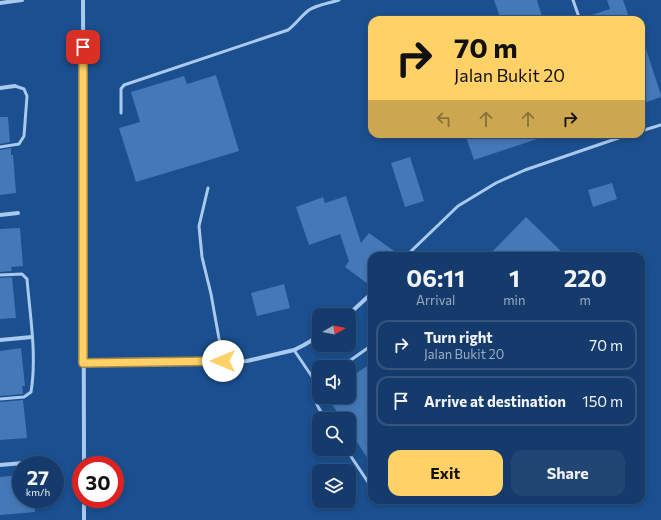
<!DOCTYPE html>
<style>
:root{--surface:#143b6b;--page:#214673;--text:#f1f3f6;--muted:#9dadc1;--line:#33557e;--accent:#ffd166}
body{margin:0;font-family:Commissioner,sans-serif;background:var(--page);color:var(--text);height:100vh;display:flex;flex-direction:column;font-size:15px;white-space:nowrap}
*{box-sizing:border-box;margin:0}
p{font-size:13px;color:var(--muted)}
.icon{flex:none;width:22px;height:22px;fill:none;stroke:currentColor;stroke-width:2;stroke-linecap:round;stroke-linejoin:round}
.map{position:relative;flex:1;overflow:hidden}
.details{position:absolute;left:368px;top:252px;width:277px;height:252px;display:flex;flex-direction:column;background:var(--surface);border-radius:12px;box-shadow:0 2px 6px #0003,0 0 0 1px var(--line)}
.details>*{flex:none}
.banner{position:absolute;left:368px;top:16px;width:277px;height:122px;border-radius:12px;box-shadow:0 2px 6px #0003,0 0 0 1px var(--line);background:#ffd166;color:#111;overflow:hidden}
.needle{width:26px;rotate:81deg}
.buttons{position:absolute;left:312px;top:308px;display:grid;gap:8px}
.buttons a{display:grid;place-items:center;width:44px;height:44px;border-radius:8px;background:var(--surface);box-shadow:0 2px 6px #0003,0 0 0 1px var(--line);font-size:20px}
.speed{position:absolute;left:12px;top:456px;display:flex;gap:8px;font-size:20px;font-weight:700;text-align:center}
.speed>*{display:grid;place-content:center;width:52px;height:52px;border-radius:50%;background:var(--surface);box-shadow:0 2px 6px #0003,0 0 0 1px var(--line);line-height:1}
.speed small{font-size:10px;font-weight:400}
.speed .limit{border:6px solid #d22;background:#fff;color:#111}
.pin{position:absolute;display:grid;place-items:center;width:34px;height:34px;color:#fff;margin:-17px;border-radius:8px;box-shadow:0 2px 6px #0006}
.me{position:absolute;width:44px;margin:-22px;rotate:270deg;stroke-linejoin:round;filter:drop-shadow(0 0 3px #0008)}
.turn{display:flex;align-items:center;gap:14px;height:84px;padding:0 20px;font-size:18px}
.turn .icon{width:52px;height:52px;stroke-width:2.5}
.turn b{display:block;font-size:28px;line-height:34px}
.lanes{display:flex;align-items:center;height:38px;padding:0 20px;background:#0003;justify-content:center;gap:20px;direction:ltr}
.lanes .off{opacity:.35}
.eta{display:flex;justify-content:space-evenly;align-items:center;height:68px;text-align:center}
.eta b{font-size:24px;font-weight:700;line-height:28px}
.primary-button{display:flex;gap:8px;margin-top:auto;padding:8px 20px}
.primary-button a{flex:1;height:46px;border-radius:12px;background:var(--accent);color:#111;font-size:16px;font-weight:700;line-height:46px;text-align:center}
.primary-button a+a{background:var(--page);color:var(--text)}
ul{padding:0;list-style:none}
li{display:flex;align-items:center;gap:12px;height:50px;margin:0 8px 6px;padding:0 12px;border:2px solid var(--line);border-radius:12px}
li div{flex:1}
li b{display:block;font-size:15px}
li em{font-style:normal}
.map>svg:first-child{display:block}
.building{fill:#4478b7}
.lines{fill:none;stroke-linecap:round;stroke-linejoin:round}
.service{stroke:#a9c9ee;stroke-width:3}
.minor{stroke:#a9c9ee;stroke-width:4}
.route-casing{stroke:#a68842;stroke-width:10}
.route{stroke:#ffd166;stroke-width:7}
</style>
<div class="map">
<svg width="661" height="520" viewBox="0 0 661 520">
<rect width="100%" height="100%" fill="#1b4f8f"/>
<!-- building -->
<g class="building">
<path d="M494,0h43l6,20h-42z"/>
<path d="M607,0h16l7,20h-46l-1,-2 27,-9z"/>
<path d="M641,40h2l18,55v2l-20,7z"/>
<path d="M216,75l23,76 -103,31 -17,-54 21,-6 -9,-30 53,-16 3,8z"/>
<path d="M0,117h8l2,25 -10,2z"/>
<path d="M465,134h81v2l-72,24z"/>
<path d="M11,148v7h2l3,38 -16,2v-45z"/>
<path d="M410,157l14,44 -19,6 -14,-44z"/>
<path d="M612,183l5,16 -24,8 -5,-17z"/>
<path d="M346,196l15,47 8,-10 32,23h-29v31l-27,-20 4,-6 -9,-27 -31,11 -13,-38 27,-10 2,6z"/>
<path d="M526,217l40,39h-78z"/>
<path d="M20,228l3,38 -12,1 1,4 -12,1v-43z"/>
<path d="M12,277l4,41 -16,1v-41z"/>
<path d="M284,284l6,24 -33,8 -6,-23z"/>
<path d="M21,348l4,38h-3l1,8 -23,2v-45z"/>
<path d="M372,363v102l-23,-35v-11h-7l-15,-22h22v-19z"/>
<path d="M23,400l4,38 -27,2v-38z"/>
<path d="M21,475v24h13l1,13 -35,3v-38z"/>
</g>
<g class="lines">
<!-- service -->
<g class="service">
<path d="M573,0l7,20"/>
<path d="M121,113v-24l3,-4 164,-55c8,-6 13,-14 21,-20 7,-5 21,-7 30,-10"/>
<path d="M641,131l20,-6"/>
<path d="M0,147l19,-3 5,-8 3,-40 -3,-7 -9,-3"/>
<path d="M208,188l-9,38 3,31 9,37 12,67"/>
<path d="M406,256l52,-50 38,-23 29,-13 105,-36"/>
<path d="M0,275l22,-1 5,5c3,37 10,76 4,113l-7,5 -24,2"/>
<path d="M294,350l23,34c2,8 -2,10 -1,17 1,7 7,13 10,18"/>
<path d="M341,367l31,-22"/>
<path d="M346,449l26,39"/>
</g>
<!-- minor -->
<g class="minor">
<path d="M83,0l1,465"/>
<path d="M0,3l22,-3"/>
<path d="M0,88l15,-2"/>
<path d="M0,215l18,-2"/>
<path d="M348,315l24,-22"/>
<path d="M0,340l32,-3"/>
<path d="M83,363l164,-2 47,-11 10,-5 15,-9"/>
<path d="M0,465l35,-3"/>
<path d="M84,499v21"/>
</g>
</g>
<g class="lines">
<!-- route casing -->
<g class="route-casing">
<path id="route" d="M83,47v316l140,-2"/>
</g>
<!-- route -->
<use href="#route" class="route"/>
</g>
</svg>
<div class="buttons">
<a><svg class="needle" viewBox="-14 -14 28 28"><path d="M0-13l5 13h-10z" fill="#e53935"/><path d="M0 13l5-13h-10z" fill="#9dadc1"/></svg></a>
<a><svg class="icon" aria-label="sound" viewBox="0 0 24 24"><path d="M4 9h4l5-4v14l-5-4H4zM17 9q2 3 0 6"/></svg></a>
<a><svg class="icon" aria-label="search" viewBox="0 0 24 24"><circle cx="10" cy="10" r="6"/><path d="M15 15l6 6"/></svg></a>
<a><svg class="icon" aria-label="layers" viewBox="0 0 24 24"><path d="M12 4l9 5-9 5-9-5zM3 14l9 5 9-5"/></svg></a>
</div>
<div class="speed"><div>27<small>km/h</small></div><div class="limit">30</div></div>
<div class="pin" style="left:83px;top:47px;background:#d93025"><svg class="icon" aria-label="arrive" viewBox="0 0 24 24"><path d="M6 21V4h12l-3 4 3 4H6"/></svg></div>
<svg class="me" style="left:223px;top:361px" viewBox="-20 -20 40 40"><circle r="19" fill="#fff"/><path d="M0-13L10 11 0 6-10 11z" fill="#ffd166"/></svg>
<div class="banner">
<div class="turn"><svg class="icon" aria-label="right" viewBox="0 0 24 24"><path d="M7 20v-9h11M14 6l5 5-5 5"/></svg><div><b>70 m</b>Jalan Bukit 20</div></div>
<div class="lanes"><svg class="icon off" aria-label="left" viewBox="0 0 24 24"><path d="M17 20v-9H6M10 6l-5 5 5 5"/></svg><svg class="icon off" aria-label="ahead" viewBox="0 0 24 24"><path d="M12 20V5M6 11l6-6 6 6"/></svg><svg class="icon off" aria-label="ahead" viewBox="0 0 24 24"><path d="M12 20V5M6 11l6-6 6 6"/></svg><svg class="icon" aria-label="right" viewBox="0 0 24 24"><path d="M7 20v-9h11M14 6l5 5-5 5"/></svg></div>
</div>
<section class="details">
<div class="eta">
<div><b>06:11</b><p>Arrival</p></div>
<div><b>1</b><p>min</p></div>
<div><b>220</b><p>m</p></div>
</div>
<ul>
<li><svg class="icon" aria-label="right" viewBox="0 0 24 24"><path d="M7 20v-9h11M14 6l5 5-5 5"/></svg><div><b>Turn right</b><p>Jalan Bukit 20</p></div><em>70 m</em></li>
<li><svg class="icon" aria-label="arrive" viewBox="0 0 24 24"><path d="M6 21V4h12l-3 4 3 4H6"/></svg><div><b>Arrive at destination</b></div><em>150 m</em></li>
</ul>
<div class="primary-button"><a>Exit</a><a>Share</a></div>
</section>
</div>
